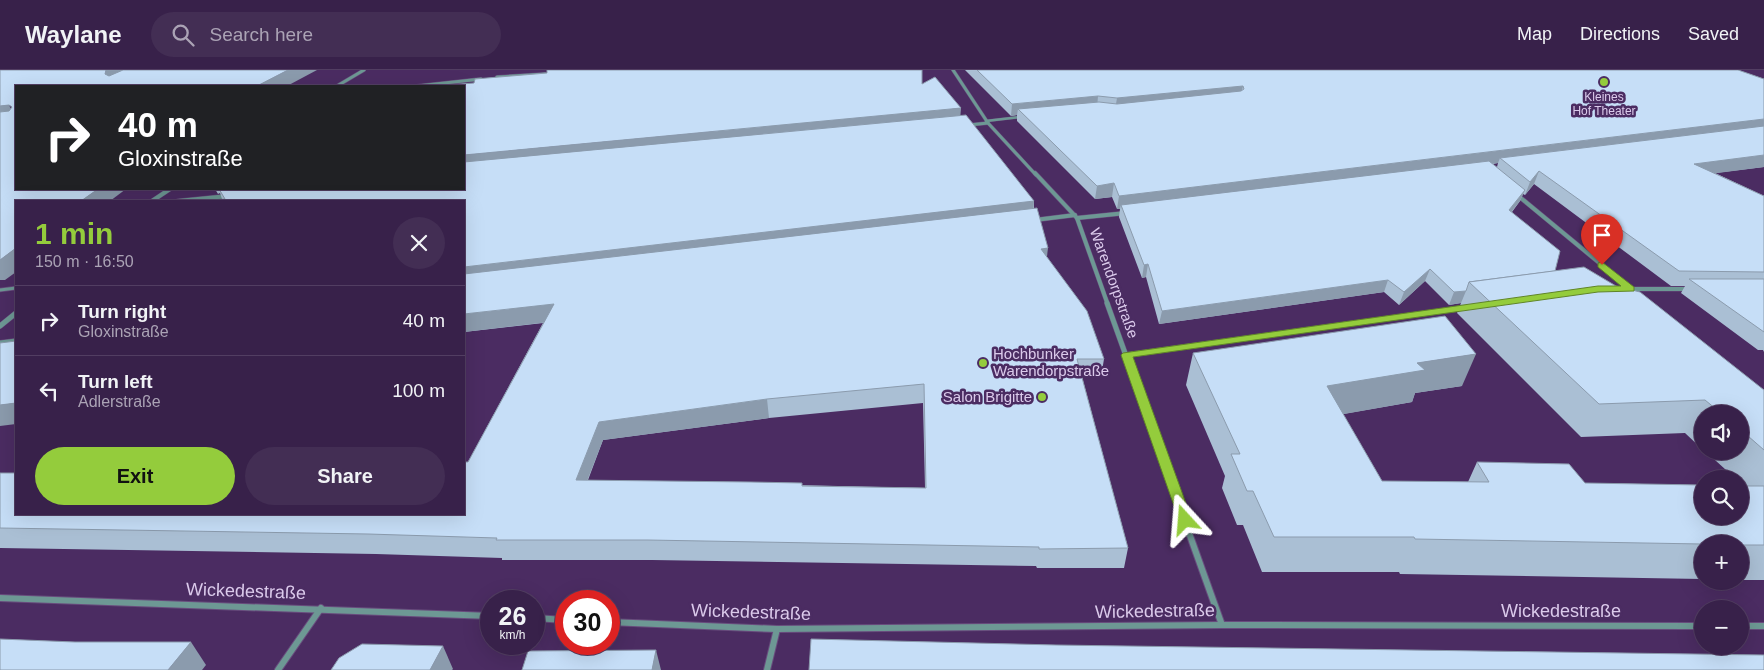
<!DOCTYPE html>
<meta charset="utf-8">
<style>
:root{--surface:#38214a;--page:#432e54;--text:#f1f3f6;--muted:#aba3b5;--line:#523e62;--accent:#94cc3c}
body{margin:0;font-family:Helvetica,sans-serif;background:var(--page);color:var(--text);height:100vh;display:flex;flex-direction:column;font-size:19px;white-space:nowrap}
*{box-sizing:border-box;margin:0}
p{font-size:16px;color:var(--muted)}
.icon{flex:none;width:28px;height:28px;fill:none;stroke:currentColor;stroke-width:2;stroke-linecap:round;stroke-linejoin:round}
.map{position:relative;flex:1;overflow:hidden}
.sheet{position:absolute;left:15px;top:130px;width:450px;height:315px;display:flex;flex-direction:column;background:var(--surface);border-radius:0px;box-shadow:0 5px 20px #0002,0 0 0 1px var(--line)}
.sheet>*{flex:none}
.guide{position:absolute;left:15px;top:15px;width:450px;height:105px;border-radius:0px;box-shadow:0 5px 20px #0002,0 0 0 1px var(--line);background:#202124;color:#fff;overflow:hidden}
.tools{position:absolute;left:1694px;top:335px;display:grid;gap:10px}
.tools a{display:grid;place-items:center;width:55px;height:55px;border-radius:50%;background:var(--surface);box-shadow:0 5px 20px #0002,0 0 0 1px var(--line);font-size:25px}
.speed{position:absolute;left:480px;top:520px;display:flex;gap:10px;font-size:25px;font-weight:700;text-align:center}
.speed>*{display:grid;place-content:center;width:65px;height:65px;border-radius:50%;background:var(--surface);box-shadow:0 5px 20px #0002,0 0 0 1px var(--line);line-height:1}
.speed small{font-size:12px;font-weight:400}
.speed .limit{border:8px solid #d22;background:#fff;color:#111}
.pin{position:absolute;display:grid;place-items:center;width:42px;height:42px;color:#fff;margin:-51px -21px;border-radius:50% 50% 50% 0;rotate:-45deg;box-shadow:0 0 5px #0007}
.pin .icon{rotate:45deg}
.me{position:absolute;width:55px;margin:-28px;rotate:341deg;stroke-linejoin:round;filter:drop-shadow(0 0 4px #0008)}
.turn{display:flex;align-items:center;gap:18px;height:105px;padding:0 20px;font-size:22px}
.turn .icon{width:65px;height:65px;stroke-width:2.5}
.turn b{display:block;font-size:35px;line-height:42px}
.round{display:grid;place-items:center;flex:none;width:52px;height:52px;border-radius:26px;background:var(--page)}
.head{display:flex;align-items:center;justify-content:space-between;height:85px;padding:0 20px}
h1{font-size:30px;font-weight:700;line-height:38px;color:var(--accent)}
.primary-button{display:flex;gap:10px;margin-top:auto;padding:10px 20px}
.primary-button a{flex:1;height:58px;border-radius:30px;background:var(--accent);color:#111;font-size:20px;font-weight:700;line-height:58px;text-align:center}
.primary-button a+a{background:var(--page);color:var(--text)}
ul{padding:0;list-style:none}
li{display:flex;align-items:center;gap:15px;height:70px;padding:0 20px;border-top:1px solid var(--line)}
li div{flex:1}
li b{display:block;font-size:19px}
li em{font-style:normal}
header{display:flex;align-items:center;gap:30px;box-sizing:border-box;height:70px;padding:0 25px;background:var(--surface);border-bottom:1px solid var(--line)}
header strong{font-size:24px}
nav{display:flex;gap:28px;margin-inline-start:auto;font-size:18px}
.search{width:350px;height:45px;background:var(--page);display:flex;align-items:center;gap:12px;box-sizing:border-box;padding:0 18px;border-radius:28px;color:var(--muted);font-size:19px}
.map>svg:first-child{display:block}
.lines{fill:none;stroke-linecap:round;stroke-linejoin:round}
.lane-far1-casing{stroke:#684c7d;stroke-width:3}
.lane-casing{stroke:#684c7d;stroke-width:4.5}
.street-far3-casing{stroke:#684c7d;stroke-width:4}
.street-far2-casing{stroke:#684c7d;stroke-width:5}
.street-far1-casing{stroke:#684c7d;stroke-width:6}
.street-casing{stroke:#684c7d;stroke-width:8}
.lane-far1{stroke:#6d9894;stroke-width:2.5}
.lane{stroke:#6d9894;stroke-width:3}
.street-far3{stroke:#6d9894;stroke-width:3}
.street-far2{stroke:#6d9894;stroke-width:4}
.street-far1{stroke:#6d9894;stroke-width:5}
.street{stroke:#6d9894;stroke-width:6}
.wall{fill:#aabfd4;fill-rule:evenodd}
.shaded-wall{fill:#8b9bad}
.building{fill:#c6def7;stroke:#8b9bad;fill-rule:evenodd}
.route{fill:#94cc3c;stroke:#608527}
.poi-dot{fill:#94cc3c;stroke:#4b2c62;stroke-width:2}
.labels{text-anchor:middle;stroke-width:5;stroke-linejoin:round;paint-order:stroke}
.far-poi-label{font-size:12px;fill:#dbcaeb;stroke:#4b2c62}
.street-label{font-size:15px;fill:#dbcaeb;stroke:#4b2c62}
.poi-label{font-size:15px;fill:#dbcaeb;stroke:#4b2c62;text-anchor:start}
.near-street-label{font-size:18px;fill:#dbcaeb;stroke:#4b2c62}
</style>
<header>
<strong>Waylane</strong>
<div class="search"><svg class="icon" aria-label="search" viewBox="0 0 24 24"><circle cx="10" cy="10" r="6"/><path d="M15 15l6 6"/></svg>Search here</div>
<nav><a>Map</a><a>Directions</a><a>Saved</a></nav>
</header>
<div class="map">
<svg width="1764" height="600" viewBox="0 0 1764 600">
<rect width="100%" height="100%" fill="#4b2c62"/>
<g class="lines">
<!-- lane-far1 casing -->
<g class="lane-far1-casing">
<path id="lane-far1" d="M986,51l35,-4"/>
</g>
<!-- lane casing -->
<g class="lane-casing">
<path id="lane" d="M0,220l16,-2"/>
</g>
<!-- street-far3 casing -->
<g class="street-far3-casing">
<g id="street-far3">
<path d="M953,0l35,53 48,52"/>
<path d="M497,7l48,-3"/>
<path d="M337,16l27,-16"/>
<path d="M417,16l64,-7"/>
<path d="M969,55l19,-2"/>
</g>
</g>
<!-- street-far2 casing -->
<g class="street-far2-casing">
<g id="street-far2">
<path d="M1035,103l42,45 31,87"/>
<path d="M1516,124l115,95"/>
<path d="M152,131l18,-12"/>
<path d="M178,131l50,-5"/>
<path d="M1077,148l49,-5"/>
<path d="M1035,150l40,-5"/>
<path d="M1623,219h66"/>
</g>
</g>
<!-- street-far1 casing -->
<g class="street-far1-casing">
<g id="street-far1">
<path d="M1107,233l59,164"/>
<path d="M0,256l16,-13"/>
<path d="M0,273l16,-2"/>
<path d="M1127,285l336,-47"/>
</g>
</g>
<!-- street casing -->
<g class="street-casing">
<g id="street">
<path d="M1165,396l57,159"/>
<path d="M0,528l491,18"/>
<path d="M534,548l32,2"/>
<path d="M609,552l168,7 445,-4 480,1"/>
<path d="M1740,556h24"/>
<path d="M278,600l43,-62"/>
<path d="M767,600l10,-41"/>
</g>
</g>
<!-- lane-far1 -->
<use href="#lane-far1" class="lane-far1"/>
<!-- lane -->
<use href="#lane" class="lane"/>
<!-- street-far3 -->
<use href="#street-far3" class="street-far3"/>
<!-- street-far2 -->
<use href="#street-far2" class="street-far2"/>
<!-- street-far1 -->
<use href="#street-far1" class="street-far1"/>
<!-- street -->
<use href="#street" class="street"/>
</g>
<!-- wall -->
<g class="wall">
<path d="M965,0h773l26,9v88l-49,6 49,23v156l-1,-2h-5l-77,-57 4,-7h-14l-137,-102 -9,11 -2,-1 -3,7 -8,11 43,59 209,119v190h-24v-36h-38v35l-302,-5 -1,-2h-137l-19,-47h-6l-15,-37 3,-12 -39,-91 7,-32 269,33 -47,7 -3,9 -69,12 39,67 86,1 9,-20 108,21 159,3 -4,-3v-4h-4l-31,-28h35v-37h-38v35l-17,-16 -104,4 -124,-124 4,-10 -12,2 -24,-24 -26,24 -15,-13 -225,32 -13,-47 -4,1 -23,-61 1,-8h-3l-5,-12 -17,2 -78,-78v-6l-6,1zM1498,93l-1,4 -4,-3z"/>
<path d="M922,14l38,31 74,86v7l13,49 57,102 -3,18h-19l46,171 -4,20h-87l-1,-2 -384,-6h-150v-2l-126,-4 -376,-6v-75l16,41 452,-52 75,-139 -79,9v-131l-242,-2 -2,-6 -2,1 -3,-5h249zM923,333l2,85 -337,-8 15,-40 166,-22z"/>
</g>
<!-- shaded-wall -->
<g class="shaded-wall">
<path d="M106,0h34l-27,13 -8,-9z"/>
<path d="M288,0h29l-30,16h-30z"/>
<path d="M1243,16l-3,12 -125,12 2,-12z"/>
<path d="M1098,26l-1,12 -79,1 -1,6 -6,1 1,-12z"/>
<path d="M9,35l7,14 -16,2v-15z"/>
<path d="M961,38l-1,14 -496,48v-15z"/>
<path d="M1764,49v11l-264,28 -2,5 -376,46 -1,-4 -1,4h-3l2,-13z"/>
<path d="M1764,85v12l-77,10 7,-13z"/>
<path d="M1539,101l-5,13 -9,11 5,-13z"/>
<path d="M1114,113l-2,14 -17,2 2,-13z"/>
<path d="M98,119h28l-16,12h-29z"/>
<path d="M1525,120l-5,11 -16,20 5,-11z"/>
<path d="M1034,131l-1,15 -569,68v-17z"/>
<path d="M16,178v24l-11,8h-5v-20z"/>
<path d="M1048,178l-2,17 -5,-16z"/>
<path d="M1148,194l-2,13 -4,1 2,-13z"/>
<path d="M1430,199l-5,12 -26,24 5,-13z"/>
<path d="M1388,210l-4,12 -225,32 3,-13z"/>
<path d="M1466,221l-5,12 -12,2 5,-13z"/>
<path d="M554,234l4,17 -94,11v-18z"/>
<path d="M1476,284l-14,32 -47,7 -3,9 -96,17 11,-33 90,-23z"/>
<path d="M767,329l2,19 -166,22 -23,59 -4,-19 23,-58z"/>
<path d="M16,333v21l-16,2v-21z"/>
<path d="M191,572l15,23 -4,5h-34z"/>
<path d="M443,576l10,23 -1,1h-22z"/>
<path d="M656,580l5,20h-9z"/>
</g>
<!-- building -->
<g class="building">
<path d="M0,0h106l-1,4 4,2 14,-6h165l-31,16h-241v103h82l-17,12h-65v47l-16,12v-148l9,-1 3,-4 -3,-2 -9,1z"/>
<path d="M547,0h375v14l13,-7 26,31 -497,47v-69h-29l39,-3 1,-4 72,-6z"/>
<path d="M977,0h761l26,9v40l-645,77 -5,-13 -17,3 -79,-77 81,-7 18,2 124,-13 3,-2 -1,-3 -126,12 -19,-2 -86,8z"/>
<path d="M966,45l68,86 -570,66v-66h-265l26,-2 -6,-10h245v-27z"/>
<path d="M1764,56v29l-70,9 70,32v76l-85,-1 -140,-100 -9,11 -30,-24z"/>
<path d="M1489,91l36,29 -16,20 51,41 -5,20 -86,11 -3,9 -12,1 -24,-23 -26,23 -16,-12 -226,31 -14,-47 -4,1 -23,-60z"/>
<path d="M1037,138l11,40 -7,1 46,62 17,48h-27l51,189 -89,1v-2l-391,-7h-152l1,-2 -129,-4 -368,-6v-55h16v41h448v-52h4l86,-158 -90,10v-40zM924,314l2,104 -124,-2v-3l-52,-1 -174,-2 23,-58 168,-23z"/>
<path d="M1584,197l32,19 24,6 124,98v60l-24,-21v-15h-18l-17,-14 -106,4 -130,-122z"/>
<path d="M1689,209h75v53z"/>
<path d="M1445,246l31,38 -59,9 8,7 -98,16 55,95 107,1 -12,-20 92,2 16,19 117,2v31h38v-30h24v59h-24v-1h-38l-287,-5 -1,-2h-140l-21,-46h-6l-16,-37h9l-47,-101z"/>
<path d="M16,271v62l-16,2v-62z"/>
<path d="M0,569l75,3h116l-23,28h-168z"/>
<path d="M811,569l245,6 708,10v15h-955z"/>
<path d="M362,574l81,2 -13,24h-99l8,-12z"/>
<path d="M656,580l-4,20h-130l6,-19z"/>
</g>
<!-- route -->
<path class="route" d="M1602,192l32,25v4l-36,1 -465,65 59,163 -3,3h-9l-59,-168 2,-2 475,-67h23l-23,-19v-4z"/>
<!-- markers -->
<g class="poi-dot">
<circle cx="1604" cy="12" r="5"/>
<circle cx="983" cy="293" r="5"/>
<circle cx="1042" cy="327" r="5"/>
</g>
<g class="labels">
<!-- far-poi labels -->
<g class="far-poi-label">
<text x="1604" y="31">Kleines<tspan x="1604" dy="14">Hof Theater</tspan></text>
</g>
<!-- street labels -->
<g class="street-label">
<text transform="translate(1114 213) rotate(70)" y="5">Warendorpstraße</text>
</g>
<!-- poi labels -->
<g class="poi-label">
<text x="993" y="289">Hochbunker<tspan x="993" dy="17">Warendorpstraße</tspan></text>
<text x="1032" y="332" text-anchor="end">Salon Brigitte</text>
</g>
<!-- near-street labels -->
<g class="near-street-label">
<text transform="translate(246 521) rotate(2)" y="6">Wickedestraße</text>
<text transform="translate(1155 541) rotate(-1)" y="6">Wickedestraße</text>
<text x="1561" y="547">Wickedestraße</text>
<text transform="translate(751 542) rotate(2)" y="6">Wickedestraße</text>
</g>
</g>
</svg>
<div class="tools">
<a><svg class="icon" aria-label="sound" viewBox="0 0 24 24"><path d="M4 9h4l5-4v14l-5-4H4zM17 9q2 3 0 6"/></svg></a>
<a><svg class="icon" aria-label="search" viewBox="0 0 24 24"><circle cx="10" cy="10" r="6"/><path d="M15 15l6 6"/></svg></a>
<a>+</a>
<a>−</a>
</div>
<div class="speed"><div>26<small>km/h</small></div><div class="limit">30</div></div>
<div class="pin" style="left:1602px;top:195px;background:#d93025"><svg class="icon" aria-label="arrive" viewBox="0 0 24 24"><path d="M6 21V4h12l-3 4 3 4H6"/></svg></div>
<svg class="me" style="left:1185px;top:450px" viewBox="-20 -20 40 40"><path d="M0-17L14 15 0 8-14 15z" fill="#94cc3c" stroke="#fff" stroke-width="4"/></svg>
<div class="guide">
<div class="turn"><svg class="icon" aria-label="right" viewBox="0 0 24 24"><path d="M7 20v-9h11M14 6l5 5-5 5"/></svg><div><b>40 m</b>Gloxinstraße</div></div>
</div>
<section class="sheet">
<div class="head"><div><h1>1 min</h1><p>150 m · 16:50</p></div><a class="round"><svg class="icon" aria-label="close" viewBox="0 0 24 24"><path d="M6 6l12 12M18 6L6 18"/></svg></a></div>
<ul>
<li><svg class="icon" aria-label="right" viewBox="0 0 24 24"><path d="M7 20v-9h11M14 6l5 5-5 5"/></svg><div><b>Turn right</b><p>Gloxinstraße</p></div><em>40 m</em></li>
<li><svg class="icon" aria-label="left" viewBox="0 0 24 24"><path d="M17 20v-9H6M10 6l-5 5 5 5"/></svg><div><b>Turn left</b><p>Adlerstraße</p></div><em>100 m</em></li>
</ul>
<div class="primary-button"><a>Exit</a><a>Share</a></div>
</section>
</div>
